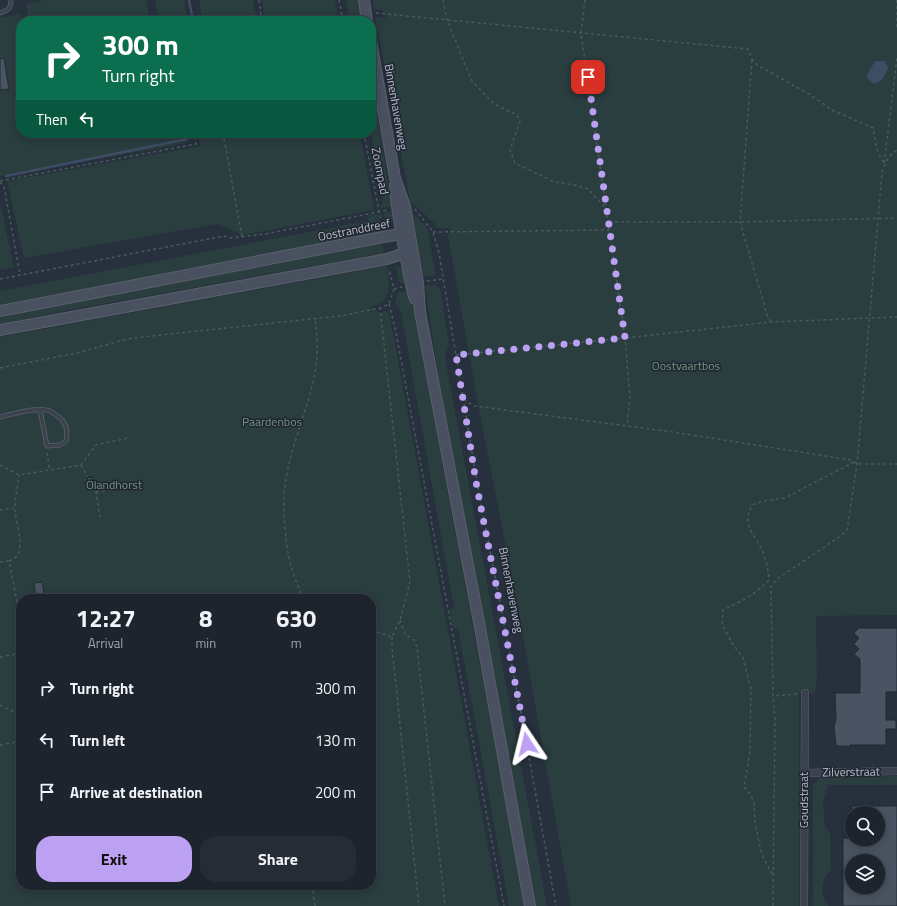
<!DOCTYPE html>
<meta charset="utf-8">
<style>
:root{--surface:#1d242e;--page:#252c36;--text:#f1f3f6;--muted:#a0a4aa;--line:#3b414a;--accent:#bca0f2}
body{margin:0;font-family:"Titillium Web",sans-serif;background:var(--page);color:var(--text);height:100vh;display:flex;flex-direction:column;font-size:15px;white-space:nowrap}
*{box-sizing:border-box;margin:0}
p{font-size:13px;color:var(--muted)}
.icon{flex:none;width:22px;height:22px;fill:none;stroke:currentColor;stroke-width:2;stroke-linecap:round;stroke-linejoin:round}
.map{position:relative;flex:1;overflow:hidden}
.panel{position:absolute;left:16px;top:594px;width:360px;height:296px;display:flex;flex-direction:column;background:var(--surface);border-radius:16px;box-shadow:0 2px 10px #0003,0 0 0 1px var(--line)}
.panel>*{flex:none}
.hud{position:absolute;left:16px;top:16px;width:360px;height:122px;border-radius:16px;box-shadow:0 2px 10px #0003,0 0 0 1px var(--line);background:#0b6e4f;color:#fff;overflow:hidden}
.tools{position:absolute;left:845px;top:806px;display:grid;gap:8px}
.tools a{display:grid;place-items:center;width:40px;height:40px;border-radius:50%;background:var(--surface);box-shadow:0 2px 10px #0003,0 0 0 1px var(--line);font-size:20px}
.pin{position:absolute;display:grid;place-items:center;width:34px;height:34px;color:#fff;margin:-17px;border-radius:8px;box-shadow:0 2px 6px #0006}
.me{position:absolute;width:44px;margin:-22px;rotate:350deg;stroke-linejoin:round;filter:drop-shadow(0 0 3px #0008)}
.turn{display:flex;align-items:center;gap:14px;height:84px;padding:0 20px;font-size:18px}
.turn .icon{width:52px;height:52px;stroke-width:2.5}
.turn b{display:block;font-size:28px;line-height:34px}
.then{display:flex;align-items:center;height:38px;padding:0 20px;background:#0003;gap:8px;font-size:15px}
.eta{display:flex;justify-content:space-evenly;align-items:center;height:68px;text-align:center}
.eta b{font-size:24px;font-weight:700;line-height:28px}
.button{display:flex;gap:8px;margin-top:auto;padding:8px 20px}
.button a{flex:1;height:46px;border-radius:16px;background:var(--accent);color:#111;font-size:16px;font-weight:700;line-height:46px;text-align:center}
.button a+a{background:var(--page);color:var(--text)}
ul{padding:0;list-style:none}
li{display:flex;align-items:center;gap:12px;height:52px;padding:0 20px}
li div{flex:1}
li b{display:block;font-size:15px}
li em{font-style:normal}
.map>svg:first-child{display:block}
.green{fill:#2a3d3f;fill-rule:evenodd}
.water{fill:#3e4d65}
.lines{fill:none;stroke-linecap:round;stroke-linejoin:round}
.stream{stroke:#3e4d65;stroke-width:2.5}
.building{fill:#495361;stroke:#222935;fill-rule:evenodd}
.lane-casing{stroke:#59606b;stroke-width:5}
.street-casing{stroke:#59606b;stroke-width:8}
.secondary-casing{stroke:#59606b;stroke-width:12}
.path{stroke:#495a5d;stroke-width:1.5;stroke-dasharray:3 3;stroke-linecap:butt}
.lane{stroke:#3b424e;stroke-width:3.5}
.street{stroke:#3b424e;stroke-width:7}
.secondary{stroke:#495160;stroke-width:10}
.route{stroke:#bca0f2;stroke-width:7;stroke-dasharray:0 12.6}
.labels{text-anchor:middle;stroke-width:3;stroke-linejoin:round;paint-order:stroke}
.street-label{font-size:12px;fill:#b7bdc8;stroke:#202733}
.park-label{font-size:12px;fill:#70977b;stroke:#202733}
</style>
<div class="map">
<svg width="897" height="906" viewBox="0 0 897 906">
<rect width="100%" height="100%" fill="#27303d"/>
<!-- green -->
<g class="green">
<path d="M45,0h101l4,21h-121l-3,-17z"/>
<path d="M155,0h29l4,21h-29z"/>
<path d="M199,0h54l4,21h-54z"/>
<path d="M262,0h73l4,21h-74z"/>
<path d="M346,0h14l4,21h-14z"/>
<path d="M372,0h525v615l-81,1 1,64 -2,13 -16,1v212h-228l-53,-297 -40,-205 -30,-168 3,-8h-15l-1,-4 -25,-23 -35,-184 11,1 -3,-8 -9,-1z"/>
<path d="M21,14l1,7h-1v112h169v2l-4,8 -186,33v-158z"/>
<path d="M371,62l7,58 14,87 -11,1 -1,-2 3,-3 -12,-70z"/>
<path d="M198,133h162l14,77 -131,25 -26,-11 -193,34 -17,-77 194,-35z"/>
<path d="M0,203l14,64 -14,3z"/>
<path d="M393,211l-1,9 -4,7 -5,-14z"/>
<path d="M412,213l15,14 9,48 -9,2 -4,-1z"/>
<path d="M377,214l6,17 -8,2 -233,45 -100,23 -42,7v-17l367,-70 2,-6z"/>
<path d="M381,239l3,14 -320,58 -64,13v-6l64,-16z"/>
<path d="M396,265l7,4 4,14h-6l-3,-3z"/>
<path d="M385,266l3,1c1,19 5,34 -17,40l9,6 7,-2 3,6 109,589h-499v-569zM21,599h350v286h-350z"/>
<path d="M435,285l5,3 9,56 -4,13 102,549h-12l-97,-532 -13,-88z"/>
<path d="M410,291l115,615h-16l-51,-278h-5l-4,-19 5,-1 -53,-296 -6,-10 3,-10z"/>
<path d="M897,776v9h-69l-5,18 2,23 5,6 1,40 -4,2c-6,11 -7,22 2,32h-16v-121l8,-8z"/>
</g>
<!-- water -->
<path class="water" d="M875,61h10l3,8 -6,11 -8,4 -8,-7z"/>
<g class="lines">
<!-- stream -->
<g class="stream">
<path d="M189,0l4,21"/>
<path d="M6,176l181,-37 -1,-6"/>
</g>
</g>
<!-- building -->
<g class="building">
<path d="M4,58l5,31 -9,1v-31z"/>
<path d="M42,582l3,17h-9l-2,-16z"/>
<path d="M859,628h38v64h-11v28h10v9h-10v16h-36l-1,2 -2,-1h-11l-2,-20 2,-7 -1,-26h25v-34l-6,-5 5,-5 -5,-5 5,-6 -5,-5z"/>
<path d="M852,806h45v100h-54v-68l35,1v-26h-26zM852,861h26v26h-26z"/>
</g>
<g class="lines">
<!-- lane casing -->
<g class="lane-casing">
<g id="lane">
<path d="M0,13c8,-3 11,-4 11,-13"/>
<path d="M0,417c13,-3 38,-11 50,-6 3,1 7,5 10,7 7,6 8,14 6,23l-6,4 -13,1 -7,-36"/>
</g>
</g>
<!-- street casing -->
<g class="street-casing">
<g id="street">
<path d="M805,773l92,-2"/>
<path d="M804,906l1,-213"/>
</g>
</g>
<!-- secondary casing -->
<g class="secondary-casing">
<g id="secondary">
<path d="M364,0l3,21"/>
<path d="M371,41l24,137 10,28 13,77 2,29 60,316 50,278"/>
<path d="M395,185c1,23 6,46 10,68 3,16 5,31 10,46"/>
<path d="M0,311l383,-74 18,-3 10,8"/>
<path d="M0,330l387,-71 18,-6 6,-11"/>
</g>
</g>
<!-- path -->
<g class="path">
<path d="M259,0l3,21"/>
<path d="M339,0l4,21"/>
<path d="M443,0l4,20 25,61 15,16 9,8 21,10 3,6 -10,29 5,13 39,19 21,3 13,4 18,19 19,130 146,-16 126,-5"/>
<path d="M585,0l-4,33 25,175"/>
<path d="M897,0v29"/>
<path d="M376,13l372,36 4,10 5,6 52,29 23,16 41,18 4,22 7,14 13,-107"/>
<path d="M752,60l-12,162 28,96 3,4"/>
<path d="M223,133l19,104"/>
<path d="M364,133l18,94"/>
<path d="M0,181l196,-37 -2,-11"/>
<path d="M0,182l4,4 16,89"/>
<path d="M415,209l18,23 6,21 38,229 44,231 35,193"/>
<path d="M609,222h131l157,-4"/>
<path d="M433,232l176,-2"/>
<path d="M0,279l224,-43 7,2 34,-4 124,-24"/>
<path d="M427,281l16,-2"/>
<path d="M394,289l8,-2"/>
<path d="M389,304l6,24 109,578"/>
<path d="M456,355l169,-17 5,60 -3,28"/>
<path d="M0,368l77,-15 43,-12 13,-3 206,-22 41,-8 9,-4 5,-15 -5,-20"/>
<path d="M464,399l3,3 8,4 198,26 178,28 6,4h40"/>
<path d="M47,453l3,18"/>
<path d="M0,465l19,10 62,-10 15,-20 32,-7"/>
<path d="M81,465l15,27 4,25"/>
<path d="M96,492l41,-7"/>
<path d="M0,510l14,-2"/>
<path d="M9,561c21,-5 5,-40 6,-54 0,-11 3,-21 4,-32"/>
<path d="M0,562l9,-1 10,51"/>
<path d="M303,599c-5,-13 -11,-27 -14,-41 -3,-16 -6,-44 -5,-60 2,-45 25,-87 32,-131 2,-16 1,-33 -1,-49"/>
<path d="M400,620l5,14 9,6 3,7 28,259"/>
<path d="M371,630l21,7 8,-17 10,-38 -30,-274"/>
<path d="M392,637v11l27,258"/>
<path d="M0,657l21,-4"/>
<path d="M797,694l-24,2 -2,-109 6,-8 62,-42 8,-7 10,-66 25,-291c2,-9 7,-18 15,-23"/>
<path d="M0,705l21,10"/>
<path d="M0,745l21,-4"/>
<path d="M772,874l-9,-17 -3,-10 -5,-24 -1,-19 -3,-9 -7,-8 6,-36 1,-62 -8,-31 -11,-15 -10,-19 1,-14c17,-8 33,-16 46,-30 -1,-10 -2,-18 -6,-27 -8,-20 -22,-26 -11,-48l12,-4 21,-3 69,-36"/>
<path d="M312,885l3,21"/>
<path d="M773,906l2,-188 -2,-22"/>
</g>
<!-- lane -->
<use href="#lane" class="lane"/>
<!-- street -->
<use href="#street" class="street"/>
<!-- secondary -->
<use href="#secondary" class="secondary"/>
</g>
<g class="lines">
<!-- route -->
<path class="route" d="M527,744l-51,-262 -20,-127 169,-17 -37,-261"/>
</g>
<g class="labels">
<!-- street labels -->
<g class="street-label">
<text transform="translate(396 107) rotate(80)" y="4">Binnenhavenweg</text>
<text transform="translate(380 171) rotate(79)" y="4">Zoompad</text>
<text transform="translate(354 230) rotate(-11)" y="4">Oostranddreef</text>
<text transform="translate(511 590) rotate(79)" y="4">Binnenhavenweg</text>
<text transform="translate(851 772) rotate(-1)" y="4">Zilverstraat</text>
<text transform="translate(804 800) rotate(-90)" y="4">Goudstraat</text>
</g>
<!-- park labels -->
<g class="park-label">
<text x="686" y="370">Oostvaartbos</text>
<text x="272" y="426">Paardenbos</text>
<text x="114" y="489">Ölandhorst</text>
</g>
</g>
</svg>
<div class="tools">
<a><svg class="icon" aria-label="search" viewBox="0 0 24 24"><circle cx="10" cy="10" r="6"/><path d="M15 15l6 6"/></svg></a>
<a><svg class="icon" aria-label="layers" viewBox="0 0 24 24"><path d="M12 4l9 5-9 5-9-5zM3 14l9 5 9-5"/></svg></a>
</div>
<div class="pin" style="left:588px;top:77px;background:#d93025"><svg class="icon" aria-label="arrive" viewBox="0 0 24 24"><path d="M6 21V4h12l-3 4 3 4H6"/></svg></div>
<svg class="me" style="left:527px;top:744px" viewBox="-20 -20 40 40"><path d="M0-17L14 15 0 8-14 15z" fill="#bca0f2" stroke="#fff" stroke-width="4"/></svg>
<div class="hud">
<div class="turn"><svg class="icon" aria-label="right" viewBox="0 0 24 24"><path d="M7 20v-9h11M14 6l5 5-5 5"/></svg><div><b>300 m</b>Turn right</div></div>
<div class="then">Then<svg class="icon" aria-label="left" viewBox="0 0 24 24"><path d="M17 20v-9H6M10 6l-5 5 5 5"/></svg></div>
</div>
<section class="panel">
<div class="eta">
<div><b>12:27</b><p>Arrival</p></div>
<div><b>8</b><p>min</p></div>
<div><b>630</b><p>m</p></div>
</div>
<ul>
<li><svg class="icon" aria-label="right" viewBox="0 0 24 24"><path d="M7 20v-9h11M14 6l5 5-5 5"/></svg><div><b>Turn right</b></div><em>300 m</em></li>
<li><svg class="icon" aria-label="left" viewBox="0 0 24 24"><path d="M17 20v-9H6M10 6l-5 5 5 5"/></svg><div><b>Turn left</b></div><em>130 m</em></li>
<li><svg class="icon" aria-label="arrive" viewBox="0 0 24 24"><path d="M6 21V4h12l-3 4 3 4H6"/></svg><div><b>Arrive at destination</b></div><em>200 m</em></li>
</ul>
<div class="button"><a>Exit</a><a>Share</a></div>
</section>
</div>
